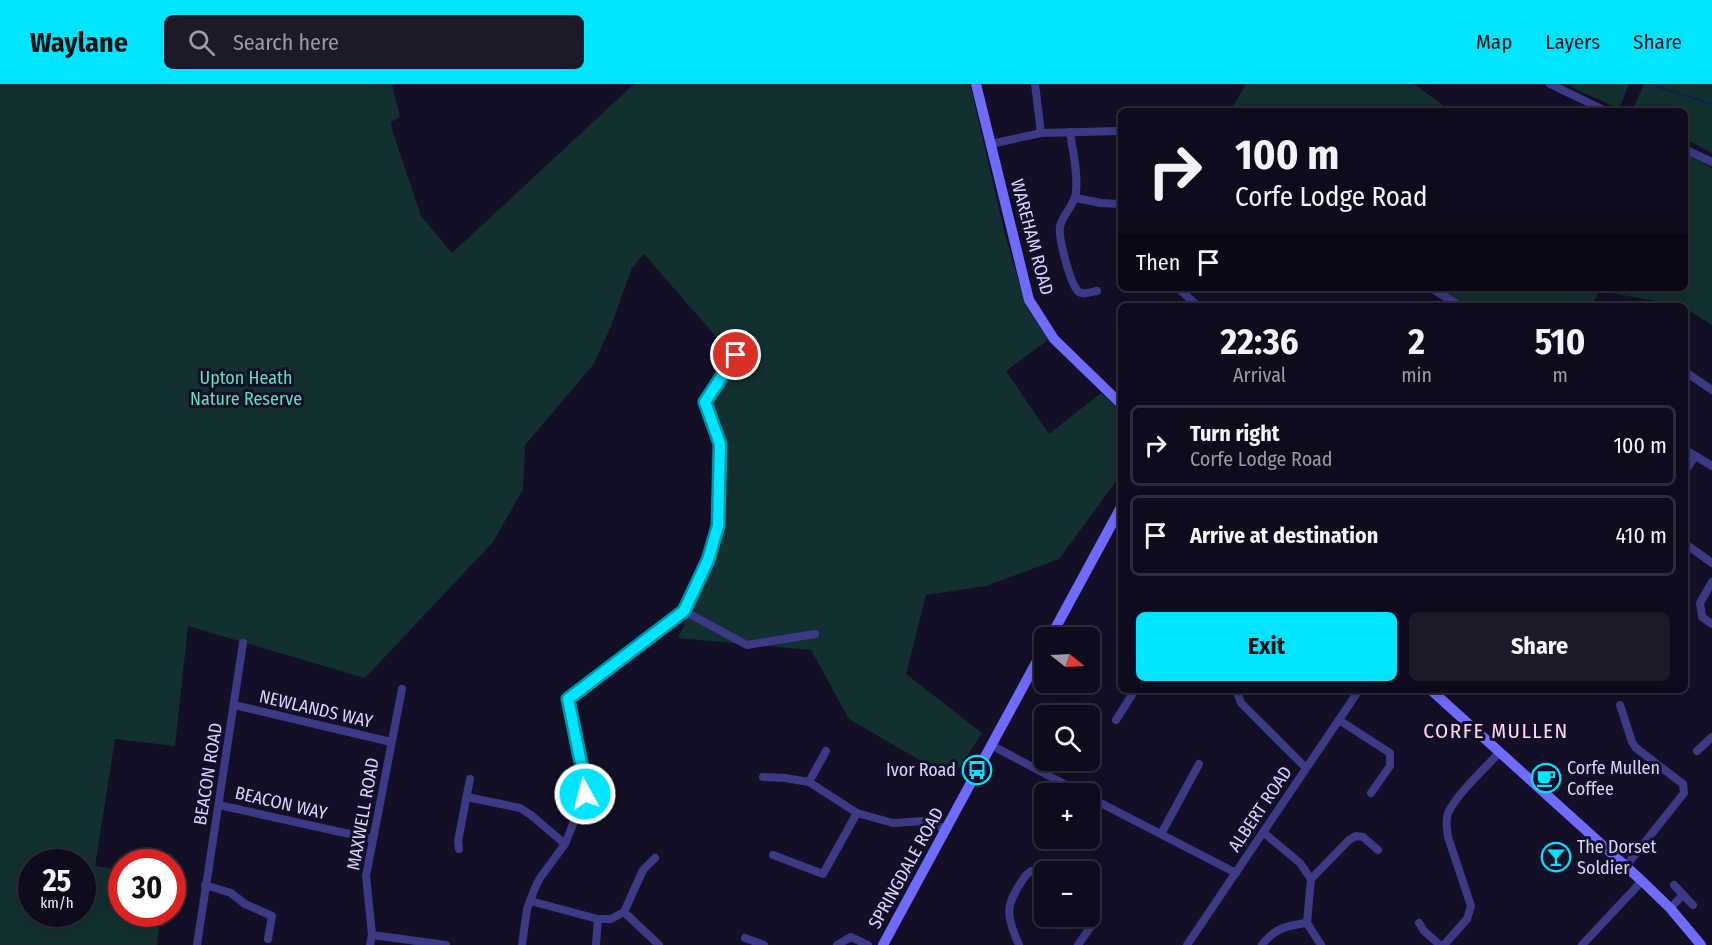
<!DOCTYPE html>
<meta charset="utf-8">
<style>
:root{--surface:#0e0b1c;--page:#1c1929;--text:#f1f3f6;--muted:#9b9ba3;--line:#2e2b3b;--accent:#00e5ff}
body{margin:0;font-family:"Fira Sans Condensed",sans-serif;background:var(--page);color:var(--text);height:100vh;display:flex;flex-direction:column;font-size:22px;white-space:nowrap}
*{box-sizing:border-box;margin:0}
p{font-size:20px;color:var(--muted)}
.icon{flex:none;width:33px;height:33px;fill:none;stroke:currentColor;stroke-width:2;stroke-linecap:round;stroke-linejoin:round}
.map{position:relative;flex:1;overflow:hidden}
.side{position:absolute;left:1118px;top:219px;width:570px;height:390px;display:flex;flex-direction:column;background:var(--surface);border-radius:9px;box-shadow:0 3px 15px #0003,0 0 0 2px var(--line)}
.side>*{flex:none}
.top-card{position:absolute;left:1118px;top:24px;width:570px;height:183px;border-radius:9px;box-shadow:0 3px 15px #0003,0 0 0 2px var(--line);background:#0e0b1c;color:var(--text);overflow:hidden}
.needle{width:39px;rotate:108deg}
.tools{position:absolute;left:1034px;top:543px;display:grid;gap:12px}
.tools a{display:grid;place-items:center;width:66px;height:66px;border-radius:9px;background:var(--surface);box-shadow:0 3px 15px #0003,0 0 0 2px var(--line);font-size:30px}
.speed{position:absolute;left:18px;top:765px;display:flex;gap:12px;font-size:30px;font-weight:700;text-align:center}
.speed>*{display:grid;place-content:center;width:78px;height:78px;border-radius:50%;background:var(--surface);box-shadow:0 3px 15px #0003,0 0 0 2px var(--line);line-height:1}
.speed small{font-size:15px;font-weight:400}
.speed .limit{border:9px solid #d22;background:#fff;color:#111}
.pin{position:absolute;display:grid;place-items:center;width:51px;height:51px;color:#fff;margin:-26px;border:3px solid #fff;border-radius:50%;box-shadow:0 2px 6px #0007}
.me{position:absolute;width:66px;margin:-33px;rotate:353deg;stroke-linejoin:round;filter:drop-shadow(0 0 4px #0008)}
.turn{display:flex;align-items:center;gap:21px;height:126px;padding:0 18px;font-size:27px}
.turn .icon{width:78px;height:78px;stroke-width:2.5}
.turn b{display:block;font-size:42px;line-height:51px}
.then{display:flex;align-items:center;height:57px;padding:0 18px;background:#0003;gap:12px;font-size:22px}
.eta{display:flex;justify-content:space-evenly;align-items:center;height:102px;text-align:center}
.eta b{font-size:36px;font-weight:700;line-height:42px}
.button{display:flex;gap:12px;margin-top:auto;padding:12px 18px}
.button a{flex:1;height:69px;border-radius:9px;background:var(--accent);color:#111;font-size:24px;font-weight:700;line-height:69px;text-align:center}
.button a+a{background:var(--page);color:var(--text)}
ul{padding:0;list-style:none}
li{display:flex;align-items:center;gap:18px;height:81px;margin:0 12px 9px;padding:0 6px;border:3px solid var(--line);border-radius:9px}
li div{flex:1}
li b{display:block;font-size:22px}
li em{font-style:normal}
header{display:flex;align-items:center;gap:36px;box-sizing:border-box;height:84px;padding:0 30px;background:var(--accent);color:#111}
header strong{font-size:28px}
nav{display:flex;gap:33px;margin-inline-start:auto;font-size:21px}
.search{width:420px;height:54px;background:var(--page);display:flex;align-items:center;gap:15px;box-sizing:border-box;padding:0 21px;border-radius:9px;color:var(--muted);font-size:22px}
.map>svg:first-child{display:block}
.green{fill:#12302f;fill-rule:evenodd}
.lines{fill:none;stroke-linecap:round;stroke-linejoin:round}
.stream{stroke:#0c2248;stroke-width:2}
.street{stroke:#3d3a85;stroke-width:8}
.secondary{stroke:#6f6bff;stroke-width:10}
.route-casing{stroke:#0095a6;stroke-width:15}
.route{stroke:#00e5ff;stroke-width:10}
.labels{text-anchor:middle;stroke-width:6;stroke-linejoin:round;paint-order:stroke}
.street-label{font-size:18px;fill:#d9d4ff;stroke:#130f26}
.park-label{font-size:18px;fill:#5fe0c0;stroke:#130f26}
.poi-label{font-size:18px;fill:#d9d4ff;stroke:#130f26;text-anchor:start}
.quarter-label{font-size:21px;letter-spacing:1.5px;fill:#ffd6f0;stroke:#130f26}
</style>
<header>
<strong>Waylane</strong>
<div class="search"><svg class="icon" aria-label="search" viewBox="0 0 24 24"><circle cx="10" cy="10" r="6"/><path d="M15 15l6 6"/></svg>Search here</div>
<nav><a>Map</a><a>Layers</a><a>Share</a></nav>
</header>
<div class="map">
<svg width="1712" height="861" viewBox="0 0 1712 861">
<rect width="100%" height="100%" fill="#130f26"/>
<!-- green -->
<g class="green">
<path d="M0,0h392l8,33 -9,5 1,8 29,86 31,37 182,-169h336l35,150 21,72 22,34 -42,31 43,63 52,-41 19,17v66l-61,83 -73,27 -60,9 -20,79 76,59 -30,46 -103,-60 -38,-69 -133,-12 47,-107 -5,-108 -10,-22 12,-45 -3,-16 -75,-86 -12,14 -21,58 -18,39 -68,80 -2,44 -30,53 -128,136 -177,-52 -13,120 -60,-7 -20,127 26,4 1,44h39l-4,31h-157zM32,778h50v52h-50z"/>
<path d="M1246,0h168l37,27h-221z"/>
<path d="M1565,0h64l-10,25z"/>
<path d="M1644,0h68v69l-27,-14 -1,-28h-52z"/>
<path d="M1685,70l27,14v157l-27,-17 -1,-2 -84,-15 -9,15h-125l-29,-18h247z"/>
</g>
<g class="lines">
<!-- stream -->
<path class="stream" d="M1649,0l63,20"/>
<!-- street -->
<g class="street">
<path d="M1035,0l6,49"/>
<path d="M1550,0l56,27"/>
<path d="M1070,48c3,21 8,40 6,60 -1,13 -13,22 -16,34 -2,10 10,59 19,66 4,3 12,0 18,-1"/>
<path d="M991,60l50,-11 79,-2"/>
<path d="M1684,65l28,13"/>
<path d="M1076,114l25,5 19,1"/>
<path d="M1431,204l29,18"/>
<path d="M1180,206l18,16"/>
<path d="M1684,287l28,19"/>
<path d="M1684,365l28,17"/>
<path d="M1684,389l11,-17"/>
<path d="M1687,461l25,18"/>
<path d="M1712,498l-12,21 2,14 10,7"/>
<path d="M684,527l24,-51 10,-34 2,-82 -15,-42 31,-47"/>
<path d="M1236,606l5,13 65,65"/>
<path d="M234,621l157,37"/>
<path d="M1620,621l12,37 4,6 47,36 1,9 -58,73"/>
<path d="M1116,636l19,-30"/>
<path d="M1339,636l51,33v13l-19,27"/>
<path d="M991,661l92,49"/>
<path d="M826,667l-17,31 48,31 36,10 32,-2 21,8"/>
<path d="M1697,667l15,-14"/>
<path d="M763,693l22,1 24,4"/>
<path d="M467,713l53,11 11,7 34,29"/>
<path d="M1089,713l147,76"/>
<path d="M219,721l153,34"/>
<path d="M1263,748l37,31 11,16 -4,44 14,22"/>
<path d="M1161,750l38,-70"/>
<path d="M459,765l-1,-8 12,-62"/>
<path d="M773,771l50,19 34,-61"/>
<path d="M1311,795l38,-39 7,-4 7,1 15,13"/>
<path d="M205,801l26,8 14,11 27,12 -4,23"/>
<path d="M1674,801l19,20"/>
<path d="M530,817l68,18h13l13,-7 19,-42 12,-12"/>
<path d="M1670,824l13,-13"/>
<path d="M624,828l35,33"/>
<path d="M1419,839l5,8 16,14"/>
<path d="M372,851l74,10"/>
<path d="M745,854l19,7"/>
<path d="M197,861l46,-302"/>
<path d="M370,861l2,-10 -6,-59 36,-187"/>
<path d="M522,861l5,-36 8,-21 5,-10 25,-34 20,-50 -1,-16 -16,-80 116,-87 63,34 68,-11"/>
<path d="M596,861l2,-26"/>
<path d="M837,861l14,-8 17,8"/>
<path d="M1019,861c-14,-33 -14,-40 7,-70l5,-4 13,3"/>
<path d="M1078,861c9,-14 30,-35 11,-48"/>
<path d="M1187,861l172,-255"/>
<path d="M1262,861c11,-16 26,-20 45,-22"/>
<path d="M1444,861l23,-26 4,-13 -23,-69c-1,-8 -3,-16 0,-24 9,-19 37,-45 52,-61"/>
<path d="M1582,861l60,-64"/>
</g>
<!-- secondary -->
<g class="secondary">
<path d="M976,0l53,216 25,39 66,64"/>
<path d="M1050,554l70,-129"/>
<path d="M1431,606l211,191 28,27 31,37"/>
<path d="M883,861l161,-297"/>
</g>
</g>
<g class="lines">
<!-- route casing -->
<g class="route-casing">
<path id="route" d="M585,710l-1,-16 -16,-79 116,-88 24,-51 10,-34 2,-82 -15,-42 31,-47"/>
</g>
<!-- route -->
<use href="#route" class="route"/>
</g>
<!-- icons -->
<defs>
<g id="bus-ring" transform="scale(1.5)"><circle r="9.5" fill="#130f26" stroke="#00e5ff" stroke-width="1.5"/><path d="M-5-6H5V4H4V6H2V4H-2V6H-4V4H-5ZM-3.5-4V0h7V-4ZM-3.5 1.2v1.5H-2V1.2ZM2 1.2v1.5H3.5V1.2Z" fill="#00e5ff"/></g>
<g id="cafe-ring" transform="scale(1.5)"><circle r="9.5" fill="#130f26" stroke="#00e5ff" stroke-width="1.5"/><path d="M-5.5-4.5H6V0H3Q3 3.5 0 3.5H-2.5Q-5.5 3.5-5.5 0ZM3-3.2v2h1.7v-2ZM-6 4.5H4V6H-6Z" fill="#00e5ff"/></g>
<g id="bar-ring" transform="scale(1.5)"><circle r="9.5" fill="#130f26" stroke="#00e5ff" stroke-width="1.5"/><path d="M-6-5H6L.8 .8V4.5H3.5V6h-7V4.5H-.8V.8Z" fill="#00e5ff"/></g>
</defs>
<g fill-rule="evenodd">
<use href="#bus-ring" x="977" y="686"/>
<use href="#cafe-ring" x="1546" y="694"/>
<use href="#bar-ring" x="1556" y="773"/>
</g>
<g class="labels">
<!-- street labels -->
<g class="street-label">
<text transform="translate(1032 153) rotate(75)" y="6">WAREHAM ROAD</text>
<text transform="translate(316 625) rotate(13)" y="6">NEWLANDS WAY</text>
<text transform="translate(208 690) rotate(-81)" y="6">BEACON ROAD</text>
<text transform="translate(281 719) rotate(13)" y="6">BEACON WAY</text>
<text transform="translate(1260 725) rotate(-56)" y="6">ALBERT ROAD</text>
<text transform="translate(363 730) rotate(-80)" y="6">MAXWELL ROAD</text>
<text transform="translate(906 784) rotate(-61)" y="6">SPRINGDALE ROAD</text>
</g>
<!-- park labels -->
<g class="park-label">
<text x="246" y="300">Upton Heath<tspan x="246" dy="21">Nature Reserve</tspan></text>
</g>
<!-- poi labels -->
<g class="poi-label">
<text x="1567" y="690">Corfe Mullen<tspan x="1567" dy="21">Coffee</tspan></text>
<text x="956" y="692" text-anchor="end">Ivor Road</text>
<text x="1577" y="769">The Dorset<tspan x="1577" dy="21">Soldier</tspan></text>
</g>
<!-- quarter labels -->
<g class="quarter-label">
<text x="1496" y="654">CORFE MULLEN</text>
</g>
</g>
</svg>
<div class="tools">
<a><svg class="needle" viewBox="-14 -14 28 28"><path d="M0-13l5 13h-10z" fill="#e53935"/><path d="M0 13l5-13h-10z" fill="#9b9ba3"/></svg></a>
<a><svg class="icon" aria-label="search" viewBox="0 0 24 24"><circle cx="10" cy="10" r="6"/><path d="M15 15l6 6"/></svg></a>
<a>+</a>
<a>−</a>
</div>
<div class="speed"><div>25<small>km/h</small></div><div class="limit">30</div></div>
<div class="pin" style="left:736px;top:271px;background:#d93025"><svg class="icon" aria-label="arrive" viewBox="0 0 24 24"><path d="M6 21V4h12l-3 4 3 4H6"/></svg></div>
<svg class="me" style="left:585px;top:710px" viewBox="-20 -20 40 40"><circle r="17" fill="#00e5ff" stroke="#fff" stroke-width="3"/><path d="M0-11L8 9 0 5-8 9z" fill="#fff"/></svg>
<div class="top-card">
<div class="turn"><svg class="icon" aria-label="right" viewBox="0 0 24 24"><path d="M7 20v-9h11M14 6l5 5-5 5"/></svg><div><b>100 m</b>Corfe Lodge Road</div></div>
<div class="then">Then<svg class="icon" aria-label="arrive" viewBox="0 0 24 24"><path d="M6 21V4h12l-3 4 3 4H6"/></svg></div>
</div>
<section class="side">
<div class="eta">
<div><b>22:36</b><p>Arrival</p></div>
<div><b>2</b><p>min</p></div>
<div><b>510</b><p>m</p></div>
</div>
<ul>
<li><svg class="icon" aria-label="right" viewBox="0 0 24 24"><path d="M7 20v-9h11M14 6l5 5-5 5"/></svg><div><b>Turn right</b><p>Corfe Lodge Road</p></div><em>100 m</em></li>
<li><svg class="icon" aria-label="arrive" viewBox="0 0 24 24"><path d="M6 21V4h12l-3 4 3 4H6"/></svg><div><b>Arrive at destination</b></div><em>410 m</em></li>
</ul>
<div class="button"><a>Exit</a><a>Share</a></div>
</section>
</div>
